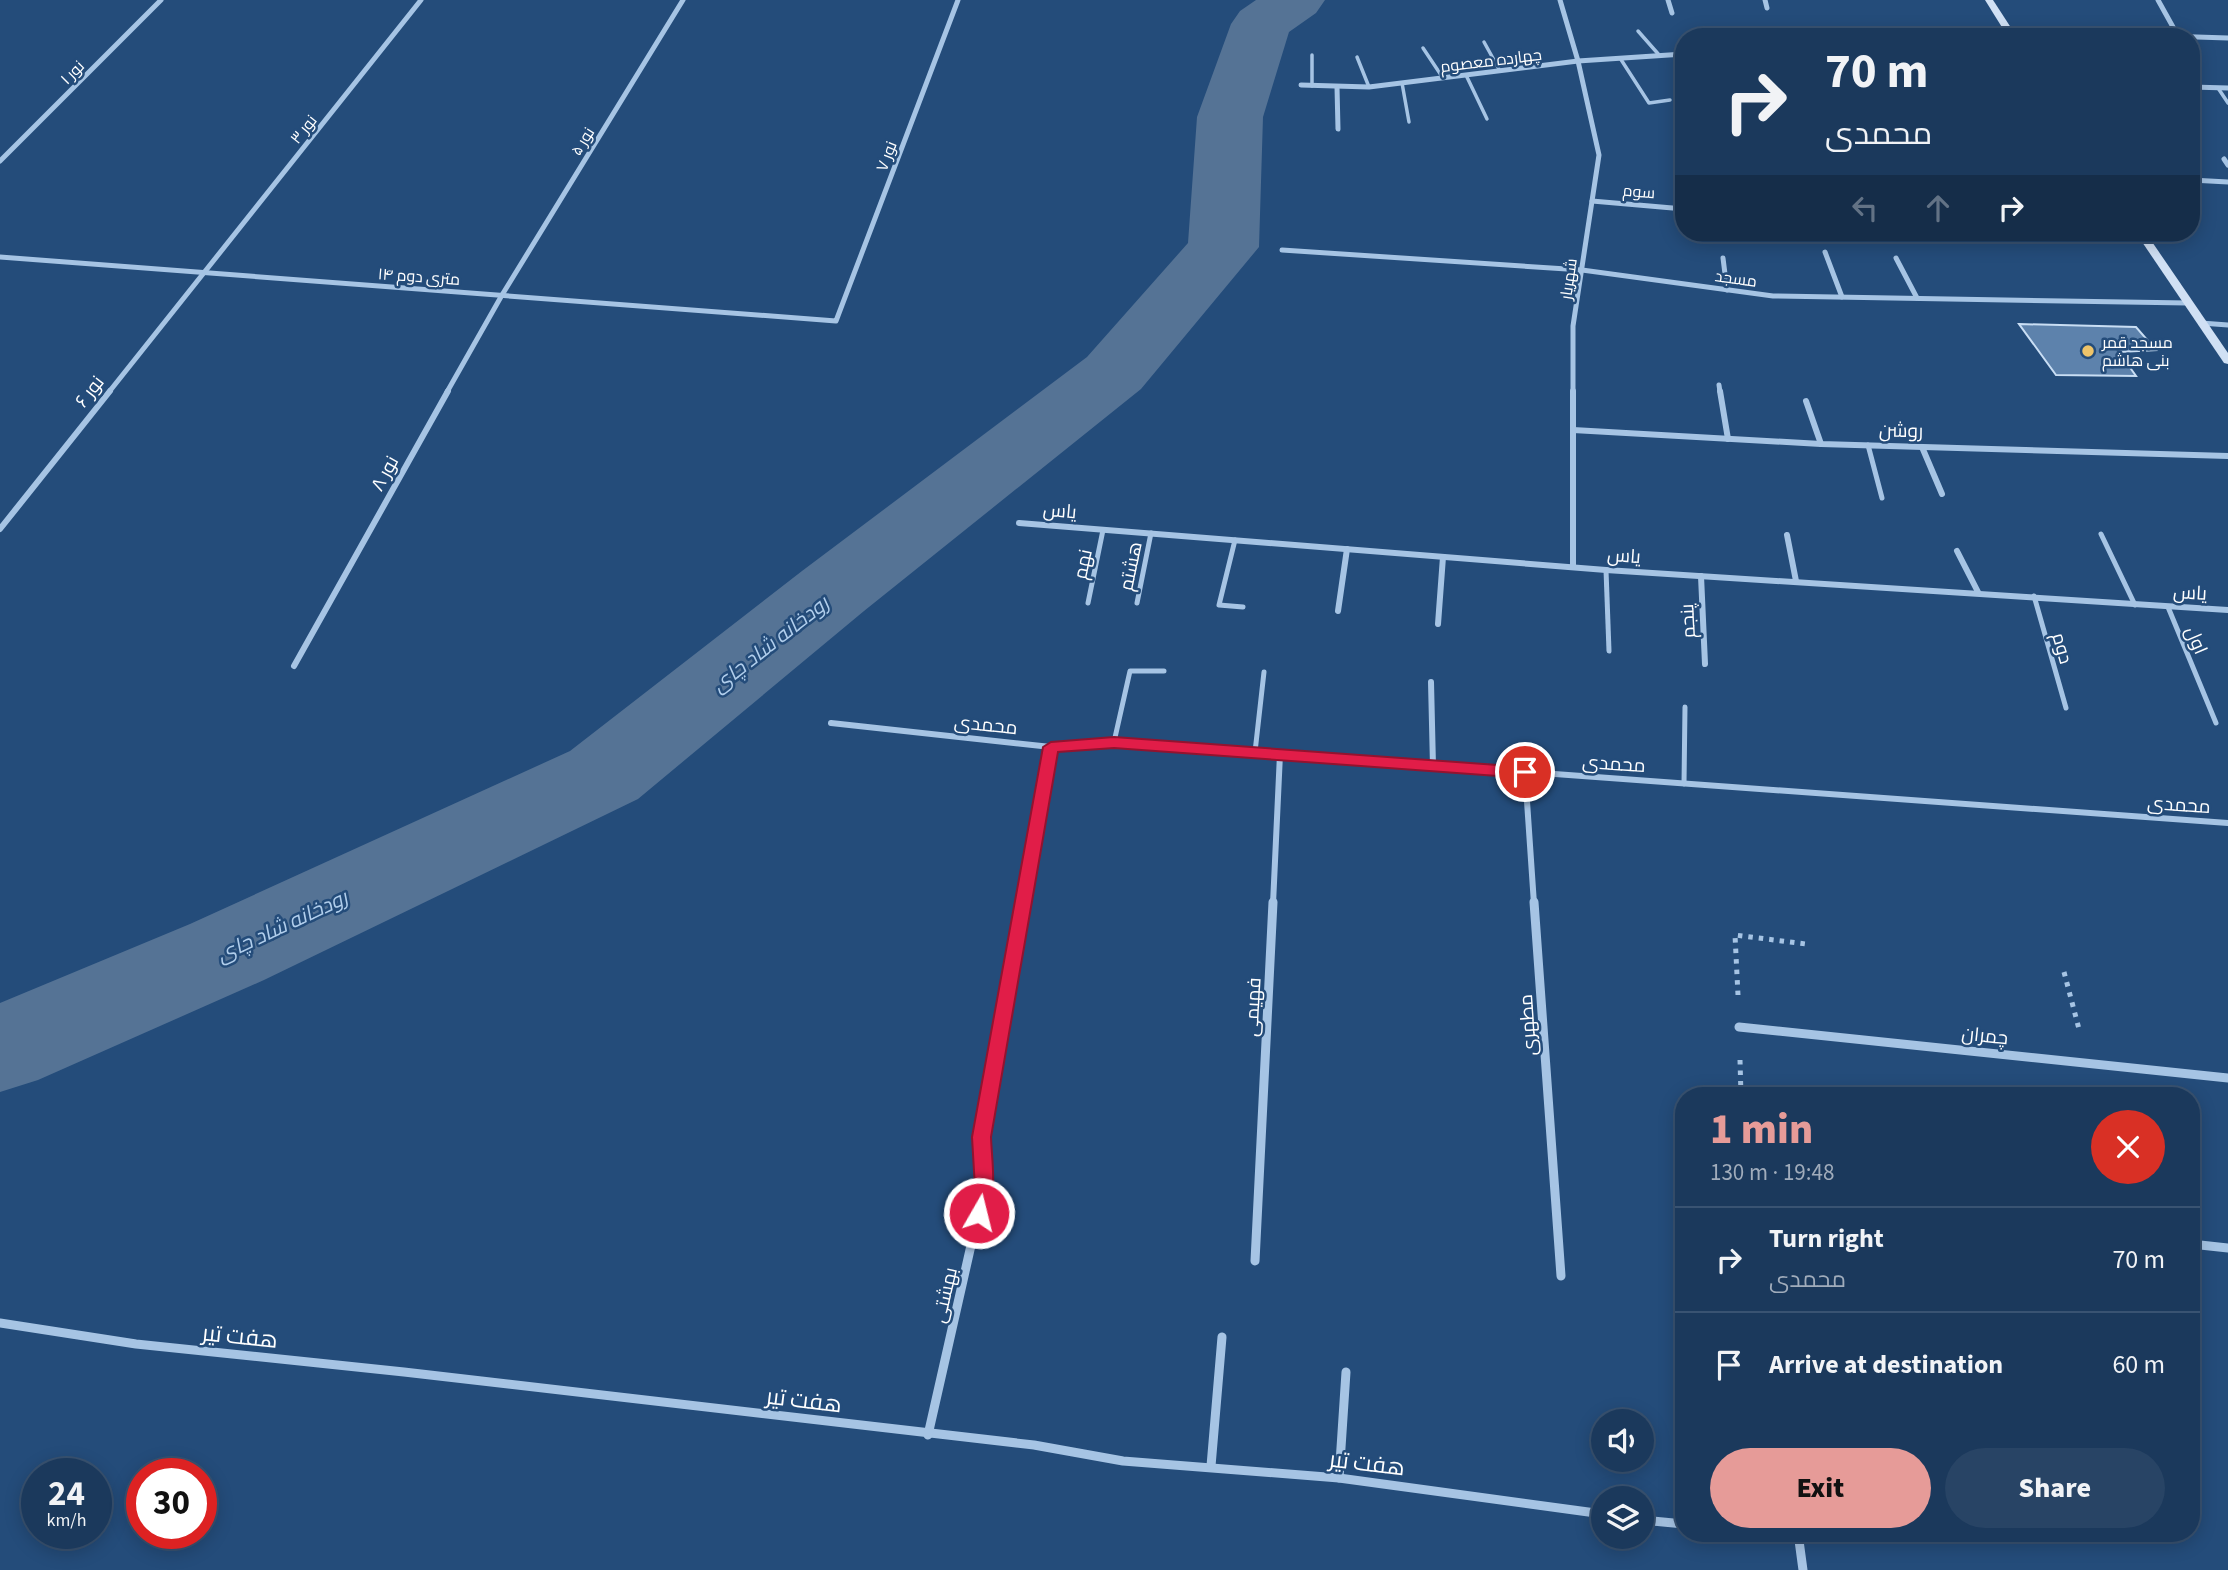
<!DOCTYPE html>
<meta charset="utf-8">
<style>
:root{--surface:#1b395c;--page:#284465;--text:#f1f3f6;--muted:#a0acbb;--line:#395372;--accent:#e69b98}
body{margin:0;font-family:"Source Sans 3",Cairo,sans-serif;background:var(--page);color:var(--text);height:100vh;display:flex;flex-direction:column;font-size:26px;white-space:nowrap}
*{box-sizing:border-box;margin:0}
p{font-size:23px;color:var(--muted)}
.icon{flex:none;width:38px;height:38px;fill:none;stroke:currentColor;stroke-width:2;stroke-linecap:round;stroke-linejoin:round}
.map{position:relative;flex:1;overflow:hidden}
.side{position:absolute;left:1675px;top:1087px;width:525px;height:455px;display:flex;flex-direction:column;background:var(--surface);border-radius:28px;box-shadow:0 4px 18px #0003,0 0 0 2px var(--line)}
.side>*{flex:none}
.hud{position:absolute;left:1675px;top:28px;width:525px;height:214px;border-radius:28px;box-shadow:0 4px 18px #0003,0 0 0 2px var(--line);background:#1b395c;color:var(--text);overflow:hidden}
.buttons{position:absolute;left:1591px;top:1409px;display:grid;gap:14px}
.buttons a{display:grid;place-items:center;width:63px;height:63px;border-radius:50%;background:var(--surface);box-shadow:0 4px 18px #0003,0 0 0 2px var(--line);font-size:35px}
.speed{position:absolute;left:21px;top:1458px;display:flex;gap:14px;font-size:35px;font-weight:700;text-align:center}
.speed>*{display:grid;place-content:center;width:91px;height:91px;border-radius:50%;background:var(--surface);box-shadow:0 4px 18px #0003,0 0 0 2px var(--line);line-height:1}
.speed small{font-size:18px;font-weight:400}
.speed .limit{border:10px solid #d22;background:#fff;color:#111}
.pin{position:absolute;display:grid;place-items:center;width:60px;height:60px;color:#fff;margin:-30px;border:4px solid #fff;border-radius:50%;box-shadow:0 2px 7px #0007}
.me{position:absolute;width:77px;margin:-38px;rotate:8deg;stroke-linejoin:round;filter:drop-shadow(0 0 5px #0008)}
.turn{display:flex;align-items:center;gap:24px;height:147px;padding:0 35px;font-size:32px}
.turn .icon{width:91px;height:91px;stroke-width:2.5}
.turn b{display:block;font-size:49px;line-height:60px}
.lanes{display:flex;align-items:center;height:66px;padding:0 35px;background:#0003;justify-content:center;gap:35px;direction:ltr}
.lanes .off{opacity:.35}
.round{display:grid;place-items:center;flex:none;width:74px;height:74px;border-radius:37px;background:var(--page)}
.headline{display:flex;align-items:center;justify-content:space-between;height:119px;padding:0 35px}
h1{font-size:42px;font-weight:800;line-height:52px;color:var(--accent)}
.primary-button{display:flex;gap:14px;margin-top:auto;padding:14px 35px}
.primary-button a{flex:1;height:80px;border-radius:42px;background:var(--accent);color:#111;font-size:28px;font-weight:800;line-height:80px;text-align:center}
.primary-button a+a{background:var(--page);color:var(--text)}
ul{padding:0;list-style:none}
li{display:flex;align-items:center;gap:21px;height:105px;padding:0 35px;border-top:2px solid var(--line)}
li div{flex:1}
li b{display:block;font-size:26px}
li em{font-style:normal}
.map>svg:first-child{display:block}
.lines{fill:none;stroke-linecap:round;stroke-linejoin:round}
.river{fill:#557395;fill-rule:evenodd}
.building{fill:#5d82ac;stroke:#c9def4;stroke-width:2}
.path{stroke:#a6c4e4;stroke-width:5;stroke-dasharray:4.5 6;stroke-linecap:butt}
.lane-far1{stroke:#a6c4e4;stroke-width:3.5}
.lane{stroke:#a6c4e4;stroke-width:5}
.street-far2{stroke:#a6c4e4;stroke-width:5}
.street-far1{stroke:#a6c4e4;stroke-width:6}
.street{stroke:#a6c4e4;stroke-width:9}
.secondary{fill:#d0e0f4;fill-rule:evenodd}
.route{fill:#e11d48;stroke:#92132f;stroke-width:2}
.poi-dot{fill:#eec46a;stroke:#244c7a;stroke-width:2.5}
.labels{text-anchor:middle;stroke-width:5;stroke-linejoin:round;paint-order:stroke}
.far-street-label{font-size:16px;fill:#fff;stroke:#244c7a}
.far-poi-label{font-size:16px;fill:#fff;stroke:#244c7a;text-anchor:start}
.street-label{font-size:19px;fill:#fff;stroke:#244c7a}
.water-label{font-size:21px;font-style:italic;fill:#b1ceec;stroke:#244c7a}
.near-street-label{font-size:23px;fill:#fff;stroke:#244c7a}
</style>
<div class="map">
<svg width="2228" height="1570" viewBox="0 0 2228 1570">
<rect width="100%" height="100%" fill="#244c7a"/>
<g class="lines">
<!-- river -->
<path class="river" d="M1256,0h69l-9,13 -27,19 -26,85 -4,130 -118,142 -277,222 -226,188 -374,181 -226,100 -38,12v-89l190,-79 380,-173 232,-180 285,-214 101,-114 9,-126 34,-93 9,-13z"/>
</g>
<!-- building -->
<path class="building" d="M2019,324l117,3 20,23 -37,2 17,24 -80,-1z"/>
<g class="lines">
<!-- path -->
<g class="path">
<path d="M2064,972l15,57"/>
<path d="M1738,995l-3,-60 71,9"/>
<path d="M1740,1060l1,36"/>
</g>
<!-- lane-far1 -->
<g class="lane-far1">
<path d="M1638,31l22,25"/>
<path d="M1484,42l16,29"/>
<path d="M1423,48l20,30"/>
<path d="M1312,55v31"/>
<path d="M1357,57l12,30"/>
<path d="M1620,58l29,45 21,-3"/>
<path d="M1466,75l21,44"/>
<path d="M1402,83l7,39"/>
<path d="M2218,88l10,15"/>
</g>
<!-- lane -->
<g class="lane">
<path d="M1868,445l14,53"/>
<path d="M2101,534l34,71"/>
<path d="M1235,540l-16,65 24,2"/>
<path d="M1606,570l3,81"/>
<path d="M2034,596l32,112"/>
<path d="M1088,603l15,-73"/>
<path d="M1137,603l14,-70"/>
<path d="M2168,607l48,116"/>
<path d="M1114,742l16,-71h34"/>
<path d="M1255,752l9,-80"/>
<path d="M1684,784l1,-77"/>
</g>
<!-- street-far2 -->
<g class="street-far2">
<path d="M1560,0l18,61 21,94 -26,171v66"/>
<path d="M1668,0l4,13"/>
<path d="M1765,0l2,8"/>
<path d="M2158,0l20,36"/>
<path d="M1927,37l82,-6 219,7"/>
<path d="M1301,85l68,2 209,-26 106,-7"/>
<path d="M1337,87l1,42"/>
<path d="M2191,87l37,1"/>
<path d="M2224,159l4,6"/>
<path d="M0,161l161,-161"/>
<path d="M2191,180l37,2"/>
<path d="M1592,201l92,8"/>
<path d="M1282,250l300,20 191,26 414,7"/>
<path d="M1825,252l17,45"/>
<path d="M0,257l836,64 122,-321"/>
<path d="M1723,258l4,32"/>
<path d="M1896,258l21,40"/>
<path d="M2201,323l27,2"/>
<path d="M1719,385l1,7"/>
<path d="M109,392l312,-392"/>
<path d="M447,392l55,-97 181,-295"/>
</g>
<!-- street-far1 -->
<g class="street-far1">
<path d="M1573,391v176"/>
<path d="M1720,391l8,48"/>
<path d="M1806,401l15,43"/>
<path d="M1573,430l248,14 407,12"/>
<path d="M1922,447l20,47"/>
<path d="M1019,523l587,47 622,40"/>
<path d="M0,529l110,-138"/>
<path d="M1787,535l9,46"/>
<path d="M1957,551l21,41"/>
<path d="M1701,576l4,88"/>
<path d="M1338,611l9,-62"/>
<path d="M1438,624l5,-67"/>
<path d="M294,666l154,-275"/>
<path d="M1431,682l2,84"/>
<path d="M831,723l220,24 63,-5 1114,81"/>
<path d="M1525,772l9,132"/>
<path d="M1023,904l28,-157"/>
<path d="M1273,904l7,-150"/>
</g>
<!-- street -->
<g class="street">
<path d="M1534,902l27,374"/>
<path d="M1739,1027l489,51"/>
<path d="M2191,1244l37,4"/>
<path d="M1255,1261l18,-359"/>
<path d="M0,1323l136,21 268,28 630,73 89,16 216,17 264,36"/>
<path d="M928,1435l56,-247 -3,-51 42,-235"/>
<path d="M1211,1466l11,-129"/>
<path d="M1339,1478l7,-106"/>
<path d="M1642,1520l42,4"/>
<path d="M1798,1533l5,37"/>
</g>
<!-- secondary -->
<g class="secondary">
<path d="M1985,0h8l24,37h-9z"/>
<path d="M2136,233h10l82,120v11l-4,-1z"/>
</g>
</g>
<!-- route -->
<path class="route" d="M1114,737l411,30 8,5 -8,6 -411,-30 -56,4 -67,385c1,27 7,57 -6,82l-6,2 -7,-2 -3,-6 6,-25 -3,-51 71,-390 8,-5z"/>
<!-- markers -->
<circle class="poi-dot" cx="2088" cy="351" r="7"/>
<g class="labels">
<!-- far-street labels -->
<g class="far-street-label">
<text transform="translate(1491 60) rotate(-7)" y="6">چهارده معصوم</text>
<text transform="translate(72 72) rotate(-45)" y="6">نور ۱</text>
<text transform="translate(303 129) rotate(-51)" y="6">نور ۳</text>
<text transform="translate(582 141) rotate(-58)" y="6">نور ۵</text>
<text transform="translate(886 156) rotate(-69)" y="6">نور ۷</text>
<text transform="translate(1639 191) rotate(5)" y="6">سوم</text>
<text transform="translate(419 276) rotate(4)" y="6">۱۴ متری دوم</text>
<text transform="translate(1736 278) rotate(8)" y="6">مسجد</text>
<text transform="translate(1568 279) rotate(-82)" y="6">شهریار</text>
</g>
<!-- far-poi labels -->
<g class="far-poi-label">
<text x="2102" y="348">مسجد قمر<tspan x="2102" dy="18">بنی هاشم</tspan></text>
</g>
<!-- street labels -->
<g class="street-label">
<text transform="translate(89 391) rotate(-52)" y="7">نور ۶</text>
<text transform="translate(1901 430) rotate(1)" y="7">روشن</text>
<text transform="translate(384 473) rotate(-61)" y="7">نور ۸</text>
<text transform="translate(1060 510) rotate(5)" y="7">یاس</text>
<text transform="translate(1624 555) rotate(4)" y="7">یاس</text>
<text transform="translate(1082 564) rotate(-78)" y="7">نهم</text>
<text transform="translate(1130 566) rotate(-78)" y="7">هشتم</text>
<text transform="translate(2190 592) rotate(3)" y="7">یاس</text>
<text transform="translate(1687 621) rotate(-93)" y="7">پنجم</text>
<text transform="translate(2197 640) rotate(67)" y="7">اول</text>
<text transform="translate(2063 648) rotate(74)" y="7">دوم</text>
<text transform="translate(986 724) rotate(6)" y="7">محمدی</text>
<text transform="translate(1614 763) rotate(4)" y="7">محمدی</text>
<text transform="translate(2179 804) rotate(4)" y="7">محمدی</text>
<text transform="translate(1252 1007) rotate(-87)" y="7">فهیمی</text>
<text transform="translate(1527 1025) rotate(-94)" y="7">مطهری</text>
<text transform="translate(1985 1035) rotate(6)" y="7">چمران</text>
<text transform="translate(944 1295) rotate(-77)" y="7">بهشتی</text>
</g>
<!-- water labels -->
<g class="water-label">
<text transform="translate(770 644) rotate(-38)" y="7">رودخانه شاد چای</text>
<text transform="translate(282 926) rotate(-25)" y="7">رودخانه شاد چای</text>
</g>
<!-- near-street labels -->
<g class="near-street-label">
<text transform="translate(240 1336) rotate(6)" y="8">هفت تیر</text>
<text transform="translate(804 1400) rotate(7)" y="8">هفت تیر</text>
<text transform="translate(1367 1463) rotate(7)" y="8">هفت تیر</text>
</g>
</g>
</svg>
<div class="buttons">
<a><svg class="icon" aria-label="sound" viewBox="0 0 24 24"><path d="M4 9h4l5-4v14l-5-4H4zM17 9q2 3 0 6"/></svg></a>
<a><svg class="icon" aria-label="layers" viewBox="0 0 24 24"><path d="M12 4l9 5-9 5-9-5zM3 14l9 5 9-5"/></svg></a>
</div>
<div class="speed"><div>24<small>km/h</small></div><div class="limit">30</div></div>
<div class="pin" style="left:1525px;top:772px;background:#d93025"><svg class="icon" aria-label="arrive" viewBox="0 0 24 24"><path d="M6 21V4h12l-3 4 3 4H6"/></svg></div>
<svg class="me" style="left:979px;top:1213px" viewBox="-20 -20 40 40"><circle r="17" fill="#e11d48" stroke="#fff" stroke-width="3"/><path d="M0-11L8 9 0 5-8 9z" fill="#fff"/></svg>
<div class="hud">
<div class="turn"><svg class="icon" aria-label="right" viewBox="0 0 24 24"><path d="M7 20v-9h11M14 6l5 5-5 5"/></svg><div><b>70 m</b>محمدی</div></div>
<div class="lanes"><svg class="icon off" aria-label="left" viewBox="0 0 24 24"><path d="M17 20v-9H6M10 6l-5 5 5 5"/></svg><svg class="icon off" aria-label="ahead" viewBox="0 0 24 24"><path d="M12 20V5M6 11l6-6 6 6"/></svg><svg class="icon" aria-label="right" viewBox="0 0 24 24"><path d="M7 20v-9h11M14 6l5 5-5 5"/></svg></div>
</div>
<section class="side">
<div class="headline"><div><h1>1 min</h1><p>130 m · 19:48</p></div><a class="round" style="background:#d93025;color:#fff"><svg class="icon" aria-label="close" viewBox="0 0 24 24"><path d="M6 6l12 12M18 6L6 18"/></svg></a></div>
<ul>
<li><svg class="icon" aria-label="right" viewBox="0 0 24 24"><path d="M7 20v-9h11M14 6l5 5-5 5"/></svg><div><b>Turn right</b><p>محمدی</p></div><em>70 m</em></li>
<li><svg class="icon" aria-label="arrive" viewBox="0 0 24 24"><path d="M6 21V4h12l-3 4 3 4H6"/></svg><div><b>Arrive at destination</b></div><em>60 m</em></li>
</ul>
<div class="primary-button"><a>Exit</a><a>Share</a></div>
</section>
</div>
